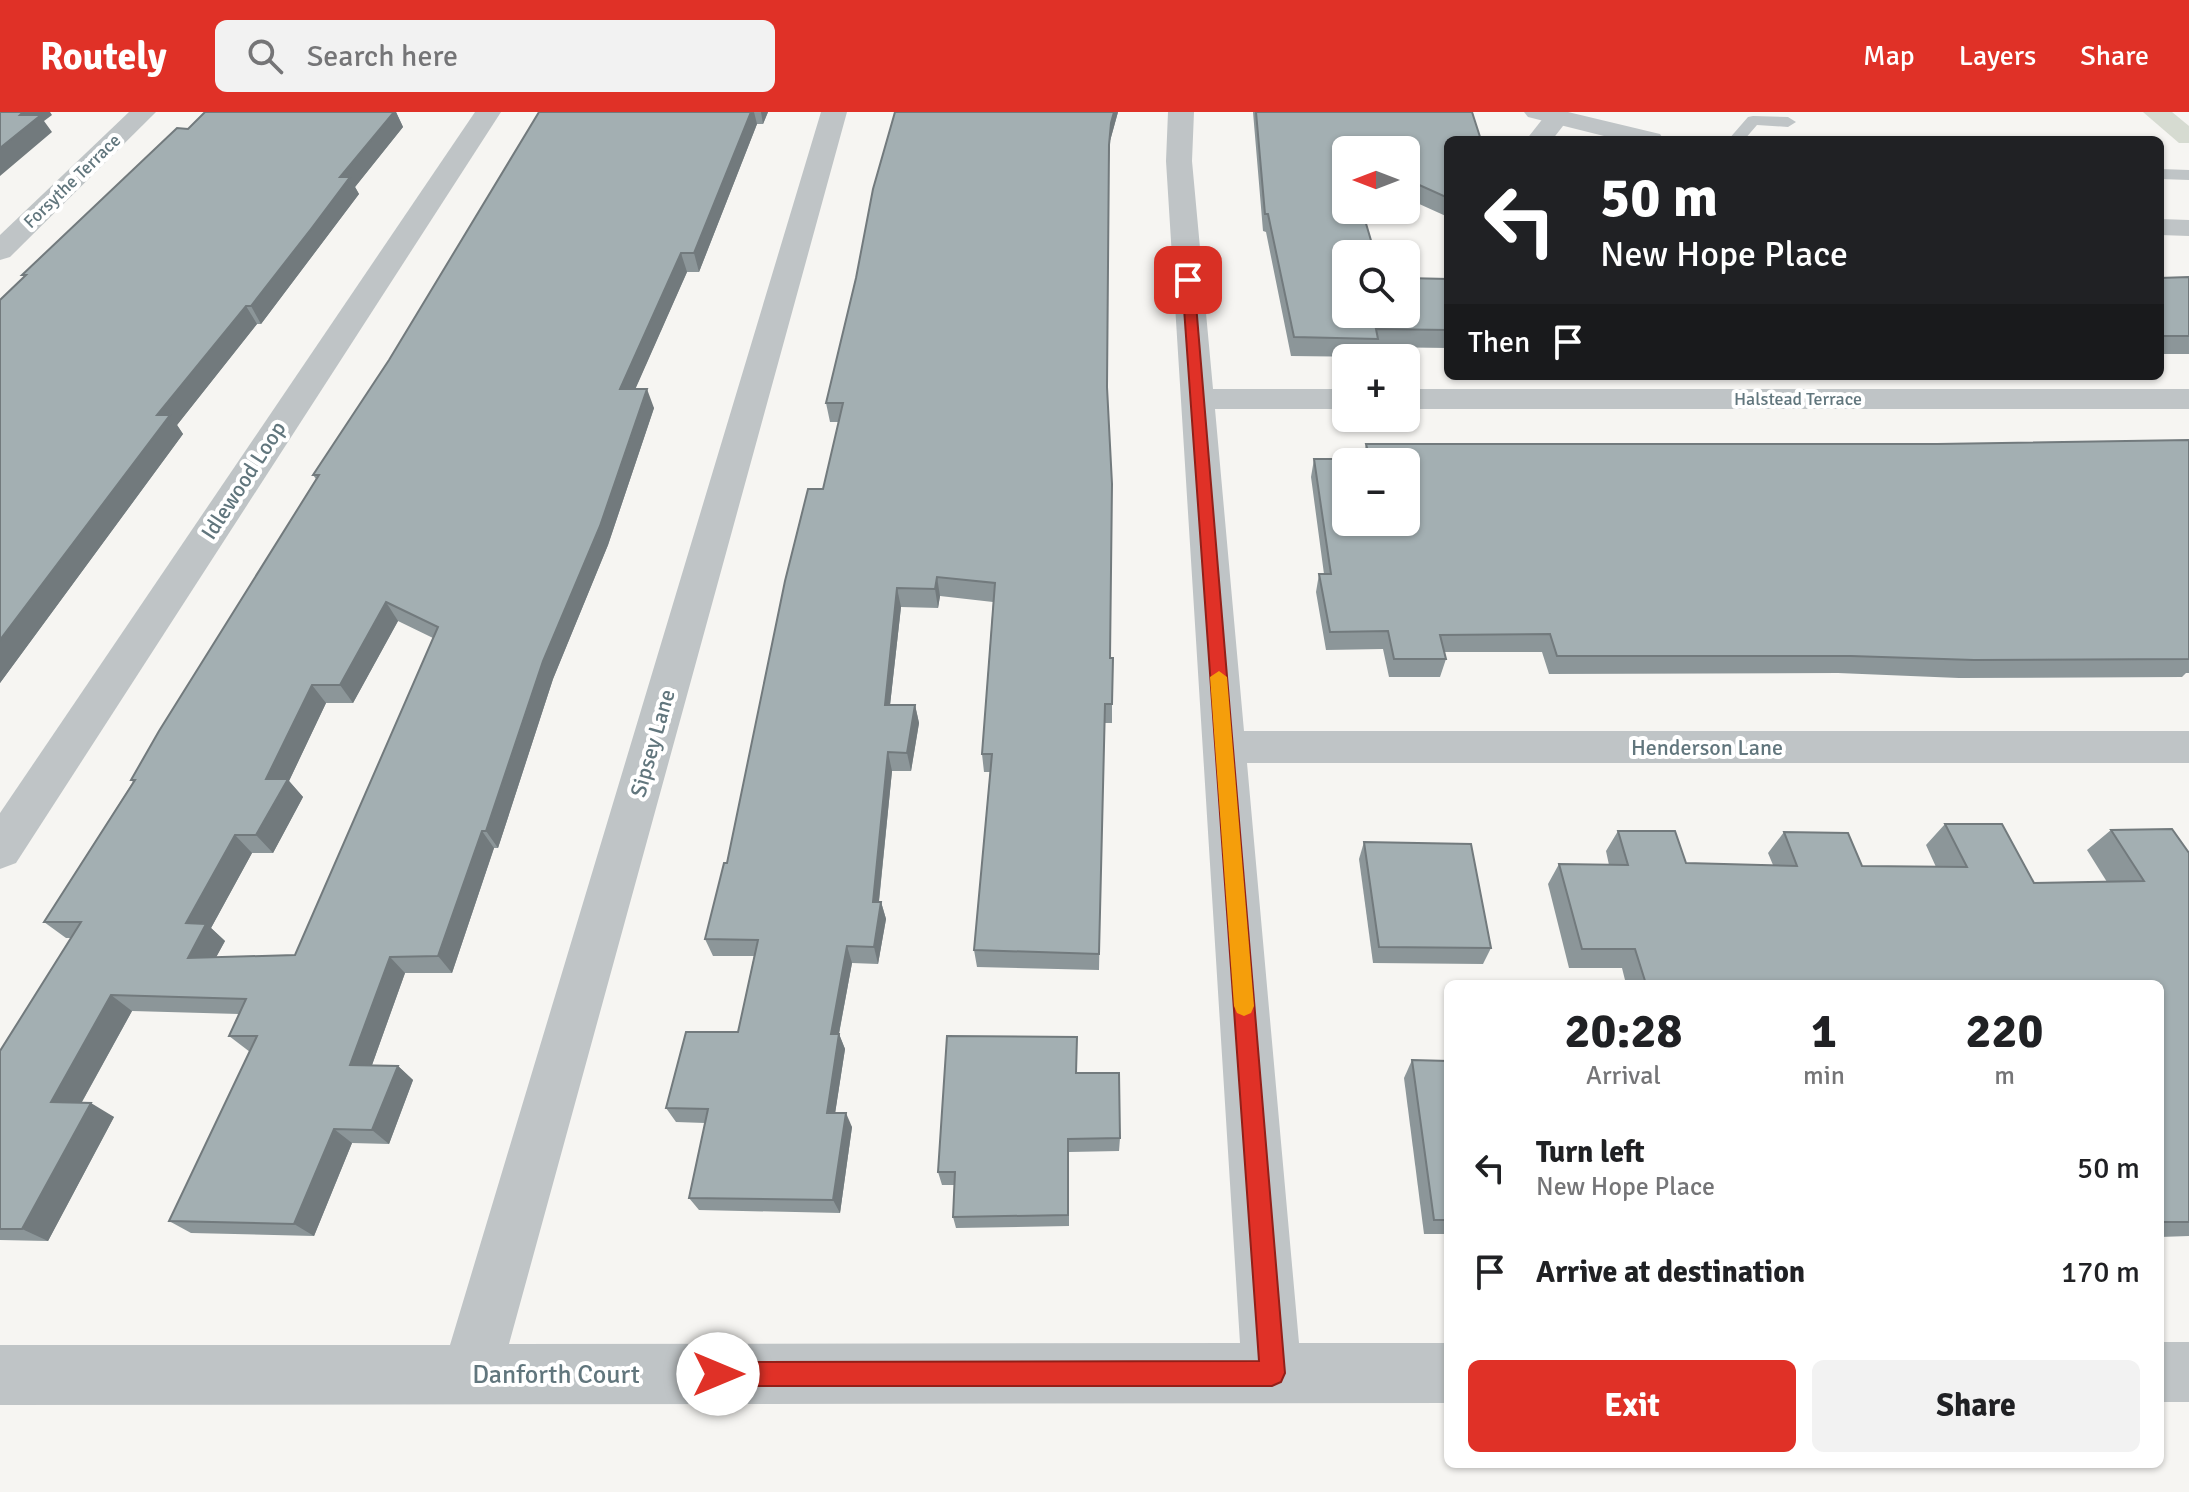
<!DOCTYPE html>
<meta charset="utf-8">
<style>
:root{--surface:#fff;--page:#f2f2f2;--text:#202124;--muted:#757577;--accent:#e03127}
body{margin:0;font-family:Signika,sans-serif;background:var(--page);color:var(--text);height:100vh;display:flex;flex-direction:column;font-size:30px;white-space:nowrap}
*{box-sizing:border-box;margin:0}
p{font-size:26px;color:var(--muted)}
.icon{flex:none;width:44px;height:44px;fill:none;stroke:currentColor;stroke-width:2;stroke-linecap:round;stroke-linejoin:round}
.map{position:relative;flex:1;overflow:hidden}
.drawer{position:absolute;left:1444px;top:868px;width:720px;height:488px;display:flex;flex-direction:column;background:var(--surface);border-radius:12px;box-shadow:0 2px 6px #0004}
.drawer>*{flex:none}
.top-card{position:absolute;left:1444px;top:24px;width:720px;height:244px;border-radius:12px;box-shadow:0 2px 6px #0004;background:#202124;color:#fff;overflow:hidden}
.needle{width:52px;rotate:270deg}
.controls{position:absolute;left:1332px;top:24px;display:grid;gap:16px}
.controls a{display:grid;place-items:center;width:88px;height:88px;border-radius:12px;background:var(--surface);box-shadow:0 2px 6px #0004;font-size:40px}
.pin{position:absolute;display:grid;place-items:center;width:68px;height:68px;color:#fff;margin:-34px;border-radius:16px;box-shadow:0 4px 12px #0006}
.me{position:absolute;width:88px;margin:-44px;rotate:90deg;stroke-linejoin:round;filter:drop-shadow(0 0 6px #0008)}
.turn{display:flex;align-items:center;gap:28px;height:168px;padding:0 24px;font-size:36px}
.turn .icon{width:104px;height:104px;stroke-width:2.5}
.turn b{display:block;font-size:56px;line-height:68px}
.then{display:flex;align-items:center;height:76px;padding:0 24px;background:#0003;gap:16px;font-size:30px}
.eta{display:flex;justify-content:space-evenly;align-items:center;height:136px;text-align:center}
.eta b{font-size:48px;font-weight:800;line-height:56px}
.cta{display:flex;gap:16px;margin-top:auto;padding:16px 24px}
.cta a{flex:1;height:92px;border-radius:12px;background:var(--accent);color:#fff;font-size:32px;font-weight:800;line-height:92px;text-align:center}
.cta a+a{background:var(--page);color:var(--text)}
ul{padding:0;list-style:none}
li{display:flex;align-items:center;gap:24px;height:104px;padding:0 24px}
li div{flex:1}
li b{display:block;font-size:30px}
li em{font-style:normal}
header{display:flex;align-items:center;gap:48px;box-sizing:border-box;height:112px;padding:0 40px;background:var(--accent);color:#fff}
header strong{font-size:38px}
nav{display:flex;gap:44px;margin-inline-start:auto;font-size:28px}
.search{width:560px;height:72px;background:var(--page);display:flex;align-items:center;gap:20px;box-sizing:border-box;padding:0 28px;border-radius:12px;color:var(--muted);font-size:30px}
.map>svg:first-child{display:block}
.green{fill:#d6dbd1}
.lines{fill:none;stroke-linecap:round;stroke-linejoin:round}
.service{fill:#bfc4c6;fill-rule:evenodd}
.minor{fill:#bfc4c6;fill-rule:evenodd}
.tertiary{fill:#bfc4c6;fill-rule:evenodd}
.wall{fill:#8c9699;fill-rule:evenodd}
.shaded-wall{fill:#727a7d}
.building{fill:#a3afb2;stroke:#727a7d;stroke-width:2;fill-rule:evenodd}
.route{fill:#e03127;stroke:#922019;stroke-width:2}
.slow{fill:#f59e0b}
.labels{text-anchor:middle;stroke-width:8;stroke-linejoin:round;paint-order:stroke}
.far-street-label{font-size:18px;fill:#61767d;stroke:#fff}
.street-label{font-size:22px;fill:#61767d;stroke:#fff}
.near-street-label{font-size:26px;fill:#61767d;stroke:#fff}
</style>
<header>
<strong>Routely</strong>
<div class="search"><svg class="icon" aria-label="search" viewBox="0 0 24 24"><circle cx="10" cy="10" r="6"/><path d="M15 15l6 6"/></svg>Search here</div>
<nav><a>Map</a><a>Layers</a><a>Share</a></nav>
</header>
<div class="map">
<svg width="2189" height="1380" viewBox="0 0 2189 1380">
<rect width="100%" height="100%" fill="#f6f5f2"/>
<!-- green -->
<path class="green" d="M2143,0h29l17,14v17h-10z"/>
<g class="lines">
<!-- service -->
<g class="service">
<path d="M1753,4l35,1 8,5 -8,5 -31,-2 -13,15h-16l20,-23z"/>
<path d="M2160,57l29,1v10l-29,-1z"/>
</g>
<!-- minor -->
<g class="minor">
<path d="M129,0h27l-146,145 -10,3v-25z"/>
<path d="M475,0h26l-485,751 -16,6v-56z"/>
<path d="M821,0h26l-338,1232 731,-1 -74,-1182 2,-49h26l-2,49 21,228h133v20h-131l29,322h945v32h-942l52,580h149v60l-1448,2v-60h450z"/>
<path d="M1548,0h18l4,5 -18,23h-26z"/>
<rect x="1406" y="277" width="783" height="20"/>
<rect x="2160" y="1230" width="29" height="60"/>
</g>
<!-- tertiary -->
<g class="tertiary">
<path d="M1524,0h44l92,22 4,6h-44l-92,-23z"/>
<path d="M2160,107l29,1v16l-29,-1z"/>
</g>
</g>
<!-- wall -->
<g class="wall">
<path d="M394,0h2l7,15 -48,60 4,7 -98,130h-4l-80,101 6,9 -183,249v-383l24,-23 -2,-2 166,-146z"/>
<path d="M539,0h229l-5,12h-6l-58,148h-12l-52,117 19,19 -46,137 -55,134 -55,169h-4l-42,125h-47l-33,92 26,1 15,14 -24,64 -37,-1 -38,93 -123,-3 -22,-12 81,-169 -21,-16 10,-22 -107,-3 -50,91 32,15 -66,124 -48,-1v-189l71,-113h-5l-22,-16 89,-140 -2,-2 185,-301 -3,-4 76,-115zM398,509l35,17 -138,317 -79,2 9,-16 -14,-13 41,-75h21l30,-56 -14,-16 37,-78h27z"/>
<path d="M895,0h223l-8,29 -1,23 -2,223 3,271 2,46v19h-8l-5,247 -122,-3 -3,-17 16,-178h-6l-2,-18 11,-152 -53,-6 -2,12 -37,-1 -11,98h25l4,18 -8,48h-19l-13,131h2l5,17 -8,45 -26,-1 -13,71 6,15 -10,64 17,14 -12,86 -141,-3 -10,-12 16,-75 -29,-1 -10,-14 72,-76 16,-76h-41l-8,-17 22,-76 96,-374 16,-67h-9l-4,-19z"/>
<path d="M1253,0h219l-24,28v77l-42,-19v-48h-60v164l102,-35v69l-72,-1 -2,10 -83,-1 -25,-124 -3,-1z"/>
<path d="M2189,165v77h-29v-76z"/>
<path d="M2189,328v233h-3l-4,4 -223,1 -121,-5 -289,1 -7,-22h-98l2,7 -6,18h-51l-6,-28 -57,1 -10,-58 3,-18h5l-13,-97 3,-18h49l3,-15h571z"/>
<path d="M1945,712l89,59 73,-1 -20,-32 24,-20 78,23v383l-29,1v-253h-534l-4,-16h-53l-21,-84 11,-20 50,1 -3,-14 12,-20 68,32 87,2 -5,-12 16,-21 78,34 74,1 -10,-22z"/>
<path d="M1364,730l127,106 -8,16 -110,-1 -14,-104z"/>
<path d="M1077,925v36l43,65 -1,13 -50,1v74l-113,2 -3,-11 1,-32h-12l-4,-13z"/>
<path d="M1412,948l36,1v173h-24l-20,-156z"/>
</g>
<!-- shaded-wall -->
<g class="shaded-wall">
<path d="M23,0h27l2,3 -8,6 8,11 -52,44v-28l20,-33z"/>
<path d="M394,0h2l7,15 -48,60 4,7 -98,130 -10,-18 89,-129z"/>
<path d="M751,0h3l3,12 -58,148 -5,-19z"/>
<path d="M761,0h7l-5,12z"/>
<path d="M1114,0h4l-8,29 -1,23 2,-41z"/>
<path d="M681,141l6,19 -60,136 -7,-19z"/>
<path d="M246,194l11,18 -80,101 6,9 -183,249v-43l157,-225z"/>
<path d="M647,277l7,19 -46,137 -55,134 -55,169 -12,-17 57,-170z"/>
<path d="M937,465l3,19 -2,12 -3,-19z"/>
<path d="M897,476l4,19 -13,116 -3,-18z"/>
<path d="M386,490l12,19 -45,82 -13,-18z"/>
<path d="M312,573l14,18 -37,78 14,16 -30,56 -17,-18 10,-56z"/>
<path d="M915,593l4,18 -8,48 -4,-18z"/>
<path d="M888,640l4,19 -15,148 -4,-17z"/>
<path d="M482,719l12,17 -42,125 -14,-17z"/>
<path d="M235,723l17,18 -41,75 14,13 -18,33 -19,-16 -2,-35z"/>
<path d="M881,790l5,17 -8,45 -4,-17z"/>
<path d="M847,834l5,17 -16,86 -5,-15z"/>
<path d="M390,845l15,16 -38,106 -17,-14z"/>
<path d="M111,883l21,16 -58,105 -23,-14z"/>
<path d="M839,922l6,15 -12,78 -6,-14z"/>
<path d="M398,954l15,14 -24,64 -17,-14z"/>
<path d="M91,991l23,14 -66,124 -26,-12z"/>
<path d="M846,1001l6,14 -12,86 -7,-13z"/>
<path d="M334,1017l18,14 -38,93 -20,-12z"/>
</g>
<!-- building -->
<g class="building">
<path d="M0,0h23l-3,3h21l-41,33z"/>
<path d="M205,0h189l-54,65h10l-39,52 -60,77h-5l-89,109h13l-170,225v-340l26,-25h-4l155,-147 11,1z"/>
<path d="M539,0h212l-57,141h-13l-61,136h27l-47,137 -57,135 -57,170h-4l-44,125 -48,1 -40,108 48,1 -26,64 -38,-1 -40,95 -125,-3 88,-185h-28l17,-37 -135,-4 -60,107 40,1 -69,126h-22v-178l81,-129h-37l91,-142h-4l28,-49 160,-256h-6l76,-115zM386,490l52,25 -143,328 -107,3 18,-34 -20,-1 49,-88h21l32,-56h-22l46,-94h28z"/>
<path d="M895,0h219l-3,11 -2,22 -2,242 5,97 -2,174h3l-1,46h-7l-6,250 -125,-4 18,-196h-10l13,-171 -58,-6 -2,12 -38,-1 -12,117h30l-8,48 -19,-1 -15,150h8l-7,45 -27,-1 -16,88h8l-12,79h19l-13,87 -144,-2 19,-89 -42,-1 20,-76h52l20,-92 -53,-1 19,-76h3l58,-282 23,-92h15l20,-86h-17l30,-125 17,-89z"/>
<path d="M1256,0h216l9,28h-33v58l-42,-19v-29h-60v60h16l13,44h-29v60h60v-36l42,1v51l-72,-1 2,10 -84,-2 -26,-123h-3z"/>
<path d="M2189,165v59h-29v-58z"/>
<path d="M2189,328v219l-215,1 -123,-4h-294l-7,-22 -110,1 6,24h-52l-6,-28 -58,1 -11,-58h12l-17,-115h56l-4,-15h571zM1346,350h60v60h-60z"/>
<path d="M1945,712h57l32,59 110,-2 -33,-51 61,-1 17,24v369h-29v-238h-514l-11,-35h-53l-23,-85 69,1 -10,-34h57l11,32 111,3 -13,-34 64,1 14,33 105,1z"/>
<path d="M1364,730l107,2 20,104 -112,-1z"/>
<path d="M947,924l130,1 -1,36h43l1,65 -52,1v76l-115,2 2,-45h-17z"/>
<path d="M1412,948l36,1v159h-14z"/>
</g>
<!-- route -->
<path class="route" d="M1188,165l6,3 91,1093 -4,9 -9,4h-554l-9,-3 -4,-9 4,-9 9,-3 541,-1 -77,-1081z"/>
<!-- slow -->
<path class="slow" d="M1219,559l8,6 27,329 -3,7 -7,3 -7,-3 -3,-7 -24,-329z"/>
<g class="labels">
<!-- far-street labels -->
<g class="far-street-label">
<text transform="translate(72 69) rotate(-44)" y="6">Forsythe Terrace</text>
<text x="1798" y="293">Halstead Terrace</text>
</g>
<!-- street labels -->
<g class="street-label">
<text transform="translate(243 368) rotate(-57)" y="8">Idlewood Loop</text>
<text transform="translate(652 631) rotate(-74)" y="8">Sipsey Lane</text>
<text x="1707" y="643">Henderson Lane</text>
</g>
<!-- near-street labels -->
<g class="near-street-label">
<text x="556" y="1271">Danforth Court</text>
</g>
</g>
</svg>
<div class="controls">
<a><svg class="needle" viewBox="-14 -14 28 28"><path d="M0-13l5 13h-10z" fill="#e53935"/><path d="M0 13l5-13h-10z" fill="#757577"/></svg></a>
<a><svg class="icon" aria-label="search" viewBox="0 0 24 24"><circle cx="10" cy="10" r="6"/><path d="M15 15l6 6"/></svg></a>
<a>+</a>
<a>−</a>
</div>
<div class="pin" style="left:1188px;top:168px;background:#d93025"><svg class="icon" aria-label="arrive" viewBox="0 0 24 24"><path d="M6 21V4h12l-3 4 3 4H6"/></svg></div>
<svg class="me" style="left:718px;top:1262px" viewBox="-20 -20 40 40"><circle r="19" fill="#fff"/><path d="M0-13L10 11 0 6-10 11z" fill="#e03127"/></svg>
<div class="top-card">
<div class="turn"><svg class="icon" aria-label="left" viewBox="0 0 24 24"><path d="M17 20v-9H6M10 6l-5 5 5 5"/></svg><div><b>50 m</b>New Hope Place</div></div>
<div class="then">Then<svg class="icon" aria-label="arrive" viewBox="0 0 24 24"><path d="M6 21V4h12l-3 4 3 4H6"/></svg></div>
</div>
<section class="drawer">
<div class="eta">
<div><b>20:28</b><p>Arrival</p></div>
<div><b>1</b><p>min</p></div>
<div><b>220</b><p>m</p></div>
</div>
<ul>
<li><svg class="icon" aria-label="left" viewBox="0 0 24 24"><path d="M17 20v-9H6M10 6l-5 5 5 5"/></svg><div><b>Turn left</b><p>New Hope Place</p></div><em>50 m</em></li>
<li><svg class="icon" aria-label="arrive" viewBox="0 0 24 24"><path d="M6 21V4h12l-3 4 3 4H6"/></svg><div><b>Arrive at destination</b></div><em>170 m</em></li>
</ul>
<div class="cta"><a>Exit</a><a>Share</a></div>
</section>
</div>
